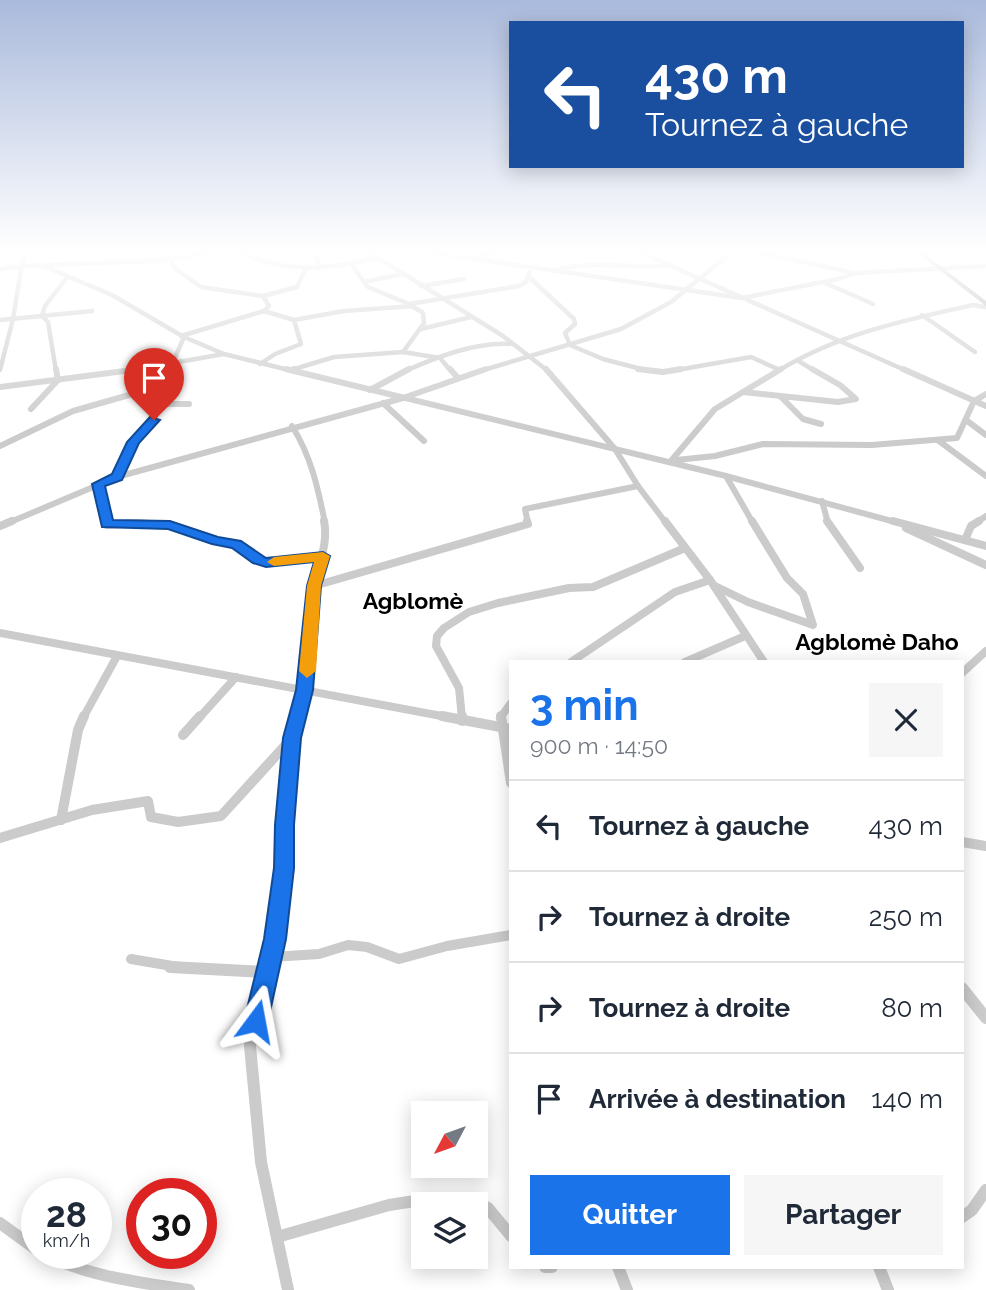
<!DOCTYPE html>
<html lang="fr">
<meta charset="utf-8">
<style>
:root{--surface:#fff;--page:#f6f6f7;--text:#1f2937;--muted:#747a83;--line:#e0e1e3;--accent:#1a73e8}
body{margin:0;font-family:Raleway,sans-serif;background:var(--page);color:var(--text);height:100vh;display:flex;flex-direction:column;font-size:26px;white-space:nowrap}
*{box-sizing:border-box;margin:0}
p{font-size:23px;color:var(--muted)}
.icon{flex:none;width:38px;height:38px;fill:none;stroke:currentColor;stroke-width:2;stroke-linecap:round;stroke-linejoin:round}
.map{position:relative;flex:1;overflow:hidden}
.drawer{position:absolute;left:509px;top:660px;width:455px;height:609px;display:flex;flex-direction:column;background:var(--surface);border-radius:0px;box-shadow:0 4px 18px #0003}
.drawer>*{flex:none}
.guide{position:absolute;left:509px;top:21px;width:455px;height:147px;border-radius:0px;box-shadow:0 4px 18px #0003;background:#1a4fa0;color:#fff;overflow:hidden}
.needle{width:46px;rotate:229deg}
.buttons{position:absolute;left:411px;top:1101px;display:grid;gap:14px}
.buttons a{display:grid;place-items:center;width:77px;height:77px;border-radius:0px;background:var(--surface);box-shadow:0 4px 18px #0003;font-size:35px}
.speed{position:absolute;left:21px;top:1178px;display:flex;gap:14px;font-size:35px;font-weight:700;text-align:center}
.speed>*{display:grid;place-content:center;width:91px;height:91px;border-radius:50%;background:var(--surface);box-shadow:0 4px 18px #0003;line-height:1}
.speed small{font-size:18px;font-weight:400}
.speed .limit{border:10px solid #d22;background:#fff;color:#111}
.pin{position:absolute;display:grid;place-items:center;width:60px;height:60px;color:#fff;margin:-72px -30px;border-radius:50% 50% 50% 0;rotate:-45deg;box-shadow:0 0 7px #0007}
.pin .icon{rotate:45deg}
.me{position:absolute;width:77px;margin:-38px;rotate:13deg;stroke-linejoin:round;filter:drop-shadow(0 0 5px #0008)}
.turn{display:flex;align-items:center;gap:24px;height:147px;padding:0 21px;font-size:32px}
.turn .icon{width:91px;height:91px;stroke-width:2.5}
.turn b{display:block;font-size:49px;line-height:60px}
.round{display:grid;place-items:center;flex:none;width:74px;height:74px;border-radius:0px;background:var(--page)}
.overview{display:flex;align-items:center;justify-content:space-between;height:119px;padding:0 21px}
h1{font-size:42px;font-weight:700;line-height:52px;color:var(--accent)}
.cta{display:flex;gap:14px;margin-top:auto;padding:14px 21px}
.cta a{flex:1;height:80px;border-radius:0px;background:var(--accent);color:#fff;font-size:28px;font-weight:700;line-height:80px;text-align:center}
.cta a+a{background:var(--page);color:var(--text)}
ul{padding:0;list-style:none}
li{display:flex;align-items:center;gap:21px;height:91px;padding:0 21px;border-top:2px solid var(--line)}
li div{flex:1}
li b{display:block;font-size:26px}
li em{font-style:normal}
.map>svg:first-child{display:block}
.lines{fill:none;stroke-linecap:round;stroke-linejoin:round}
.minor-far4{stroke:#cbcbcb;stroke-width:4.5}
.minor-far3{stroke:#cbcbcb;stroke-width:6}
.minor-far2{stroke:#cbcbcb;stroke-width:8}
.minor-far1{stroke:#cbcbcb;stroke-width:10}
.minor{stroke:#cbcbcb;stroke-width:12}
.major{fill:#a6a6a6;fill-rule:evenodd}
.route{fill:#1a73e8;stroke:#114b97;stroke-width:2}
.slow{fill:#f59e0b}
.labels{text-anchor:middle;stroke-width:7;stroke-linejoin:round;paint-order:stroke}
.quarter-label{font-size:23px;font-weight:bold;fill:#000;stroke:#fff}
</style>
<div class="map">
<svg width="986" height="1290" viewBox="0 0 986 1290">
<rect width="100%" height="100%" fill="#fff"/>
<g class="lines">
<!-- minor-far4 -->
<g class="minor-far4">
<path d="M0,252h4"/>
<path d="M240,252c43,22 92,17 137,6"/>
<path d="M316,252l3,16"/>
<path d="M369,252l134,84 45,35"/>
<path d="M428,252l314,46 96,-19 17,-6"/>
<path d="M640,252l267,119"/>
<path d="M756,252l99,21 131,-7"/>
<path d="M476,255l22,-3"/>
<path d="M169,259l7,10 25,18 62,9 34,-9 9,-19"/>
<path d="M351,264l17,23 41,17 14,9 1,10 -21,29"/>
<path d="M45,265l109,-4 58,-9"/>
<path d="M0,269l35,-4 11,2 66,28 72,42 40,17 69,17"/>
<path d="M560,269c37,-9 72,0 110,-4"/>
<path d="M529,277l45,42 1,5 -10,9 5,12 33,14 46,12"/>
<path d="M364,282l38,-8"/>
<path d="M823,282l50,22"/>
<path d="M421,286l43,-7"/>
<path d="M263,296l6,10 -5,5 30,9 50,-9 70,-5"/>
<path d="M409,304l110,-18 7,-4 4,-10"/>
<path d="M922,315l53,37"/>
<path d="M0,320l92,-9"/>
<path d="M421,329l50,-12"/>
<path d="M181,336l83,-25"/>
<path d="M797,360l18,11"/>
<path d="M260,364l15,-10 26,-10 -7,-24"/>
<path d="M0,370l13,-51 11,-67"/>
<path d="M291,370l43,-13 69,-5 37,6 11,13"/>
<path d="M56,371l-8,-49 -6,-6 3,-10 23,-30"/>
<path d="M127,371l97,-17"/>
<path d="M169,371l15,-34"/>
<path d="M405,371c32,-14 70,-29 105,-27"/>
<path d="M480,371l141,-42 50,-27 61,-50"/>
<path d="M671,371l80,-14 29,13"/>
<path d="M778,371c60,-37 127,-51 195,-66l13,2"/>
</g>
<!-- minor-far3 -->
<g class="minor-far3">
<path d="M286,369l440,107 173,47"/>
<path d="M450,369l8,9"/>
<path d="M546,369l69,80 23,37 28,37"/>
<path d="M638,369l25,3 18,-3"/>
<path d="M903,369l83,37"/>
<path d="M291,370l3,-1"/>
<path d="M0,387l140,-18"/>
<path d="M370,390l39,-21"/>
<path d="M743,392l95,10 18,-3 -16,-14 -28,-16"/>
<path d="M781,397l22,22 18,5"/>
<path d="M383,403l41,38"/>
<path d="M160,404h29"/>
<path d="M31,409l27,-29 -2,-11"/>
<path d="M966,420l20,15"/>
<path d="M292,426c19,30 26,62 33,97"/>
<path d="M939,441l47,35"/>
<path d="M0,446l73,-35 91,-26"/>
<path d="M676,460l39,-4 48,-12 109,1 85,-7 17,-37 12,-7"/>
<path d="M670,462l45,-53 66,-40"/>
<path d="M726,476l27,47"/>
<path d="M117,477l16,-35 21,-22 16,-51"/>
<path d="M98,484l8,39"/>
<path d="M822,501l6,22"/>
<path d="M8,523l109,-46 286,-79 83,-29"/>
<path d="M528,523l-3,-14 113,-23"/>
<path d="M976,523l10,-7"/>
</g>
<!-- minor-far2 -->
<g class="minor-far2">
<path d="M106,521l1,4 31,-2 32,3 47,15 19,3 22,16 8,2 57,-6"/>
<path d="M665,521l45,59 54,82"/>
<path d="M827,521l33,47"/>
<path d="M893,521l93,25"/>
<path d="M0,526l12,-5"/>
<path d="M906,528l80,37"/>
<path d="M965,540l6,-14 8,-5"/>
<path d="M314,586l214,-62 -1,-3"/>
<path d="M715,586l33,16 65,23 -10,-31 -16,-16 -35,-57"/>
<path d="M0,633l452,85"/>
<path d="M571,662l104,-70 35,-12"/>
<path d="M685,662l60,-26"/>
<path d="M962,673l24,-22"/>
<path d="M83,718l34,-62"/>
<path d="M199,718l37,-41"/>
<path d="M297,718c11,-42 11,-85 17,-129 3,-23 15,-44 10,-68"/>
<path d="M462,718l-3,-30 -23,-42 1,-10 7,-8 25,-16 29,-9 71,-15 24,-1 92,-39"/>
<path d="M500,718l11,-15"/>
</g>
<!-- minor-far1 -->
<g class="minor-far1">
<path d="M442,716l69,13"/>
<path d="M462,716v5"/>
<path d="M501,716l10,67"/>
<path d="M183,735l17,-19"/>
<path d="M61,820l17,-90 6,-14"/>
<path d="M0,838l92,-28 56,-9 3,16 27,5 43,-6 71,-78"/>
<path d="M962,842l24,4"/>
<path d="M272,957l47,-3 29,-9 19,2 32,12 48,-13 64,-11"/>
<path d="M131,959l59,10"/>
<path d="M268,969c8,-33 14,-68 16,-102 3,-51 1,-101 13,-151"/>
</g>
<!-- minor -->
<g class="minor">
<path d="M170,967l97,5"/>
<path d="M268,967l-18,79 11,116 27,128"/>
<path d="M962,988l24,30"/>
<path d="M962,1217l10,-7 14,-20"/>
<path d="M0,1223l37,27"/>
<path d="M277,1237l112,-32 32,-5 50,-1 17,9 23,28"/>
<path d="M42,1253c47,24 96,29 147,37"/>
<path d="M545,1267h7"/>
<path d="M618,1267l9,23"/>
<path d="M879,1267l9,23"/>
</g>
<!-- major -->
<path class="major" d="M916,252h6l64,49v5z"/>
</g>
<!-- sky -->
<linearGradient id="sky" x2="0" y2="1"><stop stop-color="#aabadc"/><stop offset="0.58" stop-color="#fff"/><stop offset="1" stop-color="#fff" stop-opacity="0"/></linearGradient>
<rect width="986" height="432" fill="url(#sky)"/>
<!-- route -->
<path class="route" d="M150,417l10,3 -21,23 -17,37 -17,6 8,34 57,1 48,16 23,4 25,17 57,-6 7,4 -9,30 -8,104 -12,48 -7,87v43l-8,71 -18,82 -4,9 -8,3 -8,-3 -4,-9 20,-82 10,-71 1,-43 8,-87 13,-48 11,-104 7,-24 -48,5 -13,-4 -21,-15 -20,-4 -44,-15 -66,-2 -10,-43 20,-10 15,-32z"/>
<!-- slow -->
<path class="slow" d="M323,552l7,4 -9,30 -5,85 -9,7 -8,-7 8,-85 7,-24 -40,4 -7,-4 7,-5z"/>
<g class="labels">
<!-- quarter labels -->
<g class="quarter-label">
<text x="413" y="609">Agblomè</text>
<text x="877" y="650">Agblomè Daho</text>
</g>
</g>
</svg>
<div class="buttons">
<a><svg class="needle" viewBox="-14 -14 28 28"><path d="M0-13l5 13h-10z" fill="#e53935"/><path d="M0 13l5-13h-10z" fill="#747a83"/></svg></a>
<a><svg class="icon" aria-label="layers" viewBox="0 0 24 24"><path d="M12 4l9 5-9 5-9-5zM3 14l9 5 9-5"/></svg></a>
</div>
<div class="speed"><div>28<small>km/h</small></div><div class="limit">30</div></div>
<div class="pin" style="left:154px;top:420px;background:#d93025"><svg class="icon" aria-label="arrive" viewBox="0 0 24 24"><path d="M6 21V4h12l-3 4 3 4H6"/></svg></div>
<svg class="me" style="left:256px;top:1021px" viewBox="-20 -20 40 40"><path d="M0-17L14 15 0 8-14 15z" fill="#1a73e8" stroke="#fff" stroke-width="4"/></svg>
<div class="guide">
<div class="turn"><svg class="icon" aria-label="left" viewBox="0 0 24 24"><path d="M17 20v-9H6M10 6l-5 5 5 5"/></svg><div><b>430 m</b>Tournez à gauche</div></div>
</div>
<section class="drawer">
<div class="overview"><div><h1>3 min</h1><p>900 m · 14:50</p></div><a class="round"><svg class="icon" aria-label="close" viewBox="0 0 24 24"><path d="M6 6l12 12M18 6L6 18"/></svg></a></div>
<ul>
<li><svg class="icon" aria-label="left" viewBox="0 0 24 24"><path d="M17 20v-9H6M10 6l-5 5 5 5"/></svg><div><b>Tournez à gauche</b></div><em>430 m</em></li>
<li><svg class="icon" aria-label="right" viewBox="0 0 24 24"><path d="M7 20v-9h11M14 6l5 5-5 5"/></svg><div><b>Tournez à droite</b></div><em>250 m</em></li>
<li><svg class="icon" aria-label="right" viewBox="0 0 24 24"><path d="M7 20v-9h11M14 6l5 5-5 5"/></svg><div><b>Tournez à droite</b></div><em>80 m</em></li>
<li><svg class="icon" aria-label="arrive" viewBox="0 0 24 24"><path d="M6 21V4h12l-3 4 3 4H6"/></svg><div><b>Arrivée à destination</b></div><em>140 m</em></li>
</ul>
<div class="cta"><a>Quitter</a><a>Partager</a></div>
</section>
</div>
